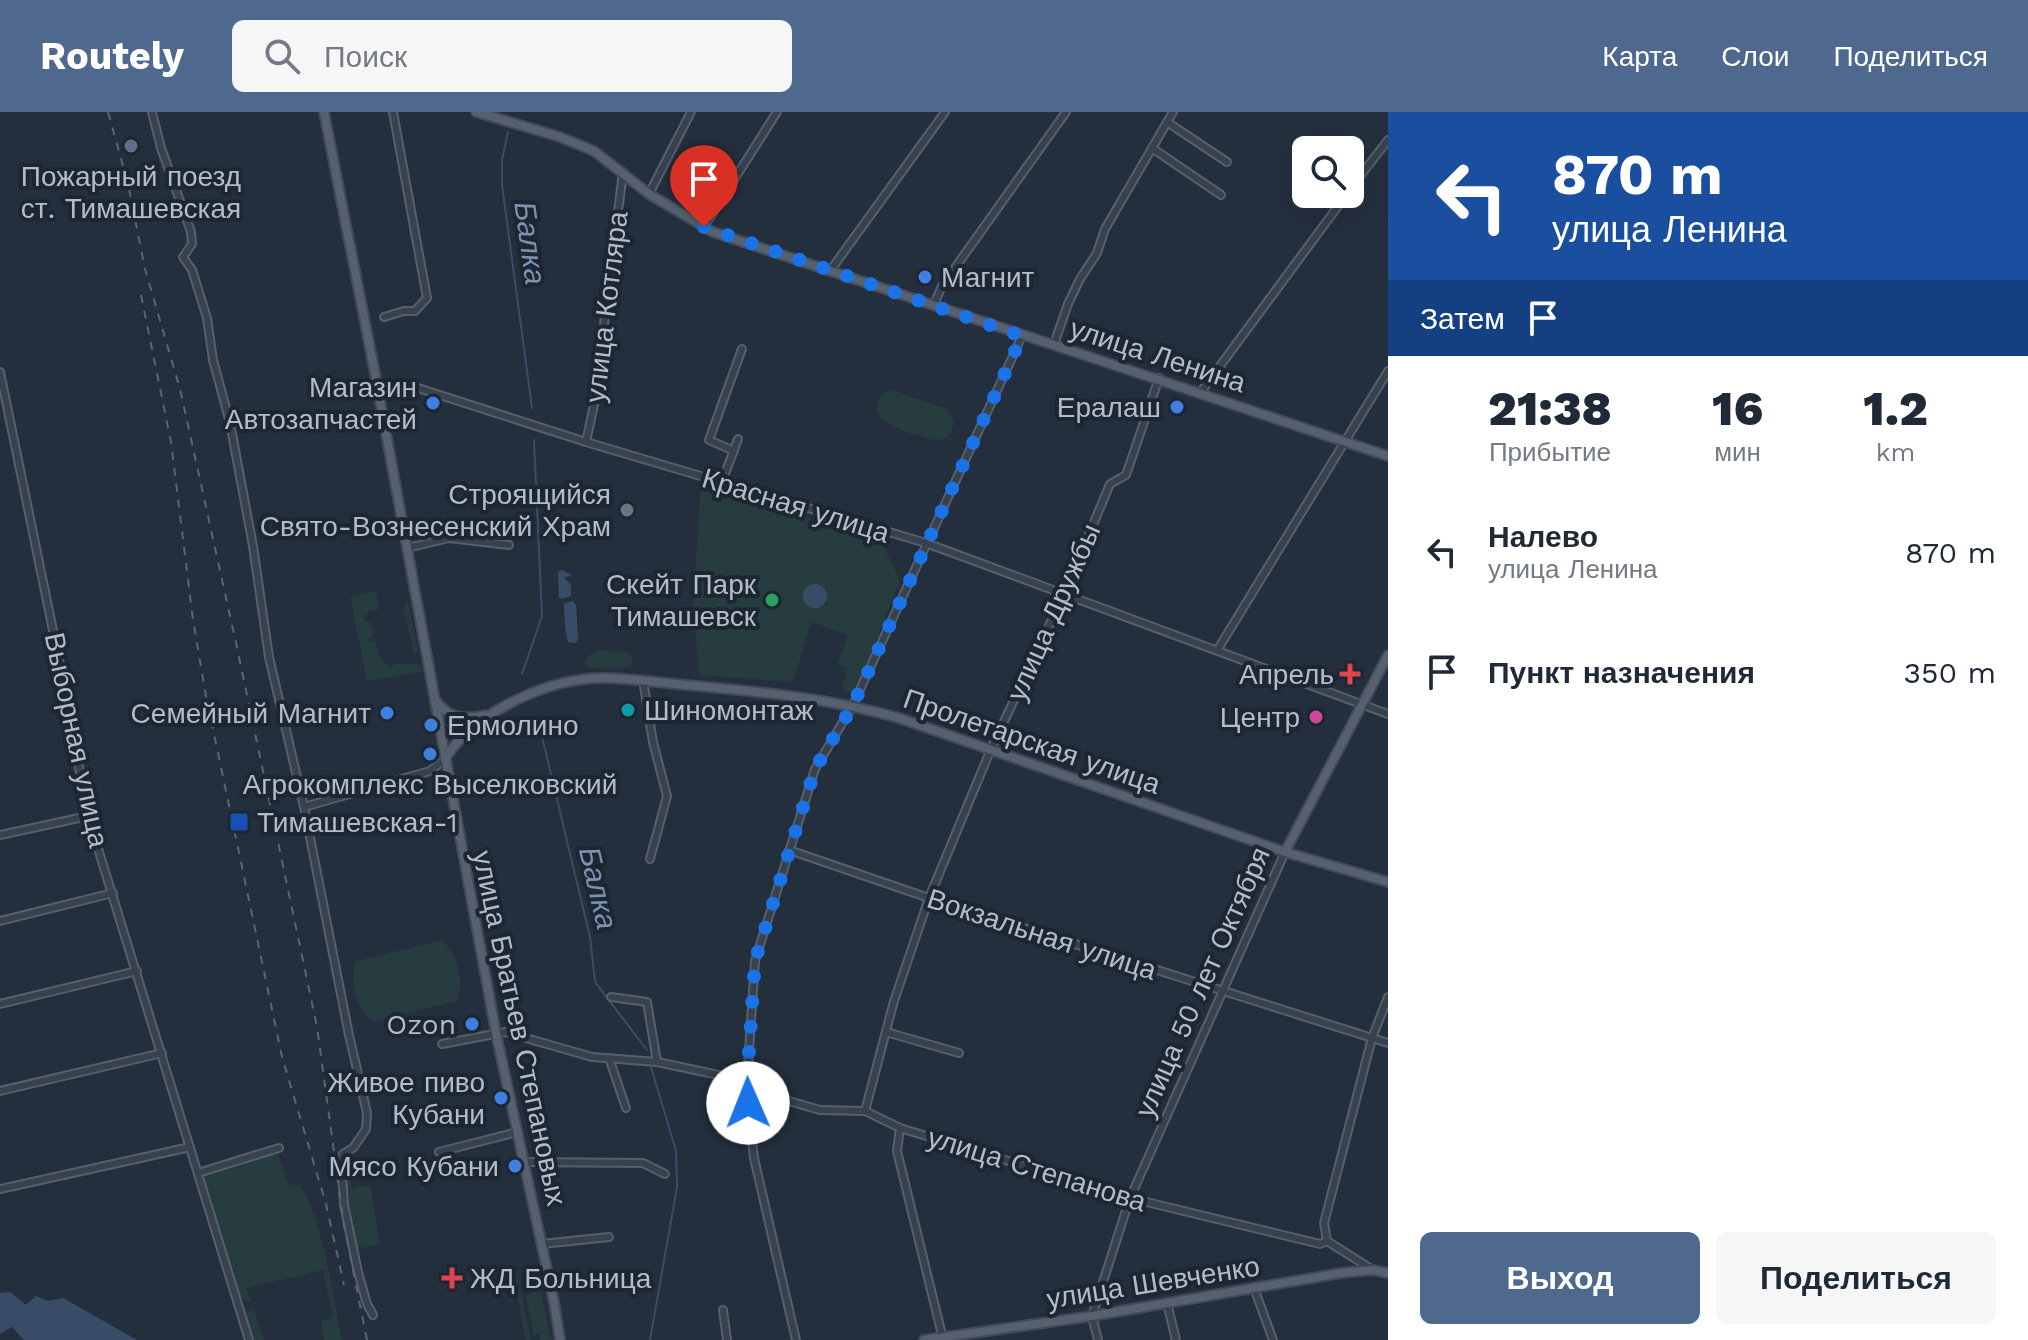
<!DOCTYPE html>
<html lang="ru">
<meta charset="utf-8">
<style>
:root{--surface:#fff;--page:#f6f6f7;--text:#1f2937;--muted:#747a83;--accent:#4f688e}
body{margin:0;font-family:"Work Sans",sans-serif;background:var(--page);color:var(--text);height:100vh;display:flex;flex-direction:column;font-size:30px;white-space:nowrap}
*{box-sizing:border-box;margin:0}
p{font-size:26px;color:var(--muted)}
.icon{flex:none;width:44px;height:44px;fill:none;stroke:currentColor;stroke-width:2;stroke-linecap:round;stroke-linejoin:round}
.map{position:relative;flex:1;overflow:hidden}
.sheet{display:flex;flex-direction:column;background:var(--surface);width:640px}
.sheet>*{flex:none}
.banner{background:#1a4fa0;color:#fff;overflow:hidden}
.controls{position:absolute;left:1292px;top:24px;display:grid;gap:16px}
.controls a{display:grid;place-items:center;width:72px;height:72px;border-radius:12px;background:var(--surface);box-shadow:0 8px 32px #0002;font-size:40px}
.pin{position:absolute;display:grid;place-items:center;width:68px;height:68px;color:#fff;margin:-82px -34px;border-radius:50% 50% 50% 0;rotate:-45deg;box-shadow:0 0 8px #0007}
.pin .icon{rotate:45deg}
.me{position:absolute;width:88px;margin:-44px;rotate:359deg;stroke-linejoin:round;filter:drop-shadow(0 0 6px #0008)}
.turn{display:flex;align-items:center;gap:28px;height:168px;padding:0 32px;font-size:36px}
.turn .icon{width:104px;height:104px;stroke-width:2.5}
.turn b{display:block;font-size:56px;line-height:68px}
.then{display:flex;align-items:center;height:76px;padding:0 32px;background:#0003;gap:16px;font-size:30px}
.eta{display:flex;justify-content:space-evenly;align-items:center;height:136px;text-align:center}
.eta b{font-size:48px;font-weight:800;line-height:56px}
.primary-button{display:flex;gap:16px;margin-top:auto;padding:16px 32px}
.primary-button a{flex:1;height:92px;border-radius:12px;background:var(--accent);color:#fff;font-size:32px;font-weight:800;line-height:92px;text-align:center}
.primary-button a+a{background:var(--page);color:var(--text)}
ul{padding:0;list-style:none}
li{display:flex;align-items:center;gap:24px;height:120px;padding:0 32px}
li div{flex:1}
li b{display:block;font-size:30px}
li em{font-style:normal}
header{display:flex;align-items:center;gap:48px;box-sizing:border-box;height:112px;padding:0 40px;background:var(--accent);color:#fff}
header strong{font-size:38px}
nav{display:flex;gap:44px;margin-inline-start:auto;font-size:28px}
.search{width:560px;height:72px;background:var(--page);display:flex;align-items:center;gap:20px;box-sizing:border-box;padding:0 28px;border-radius:12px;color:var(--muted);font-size:30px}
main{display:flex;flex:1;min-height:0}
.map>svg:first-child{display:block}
.green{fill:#263c3f}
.water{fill:#394c67}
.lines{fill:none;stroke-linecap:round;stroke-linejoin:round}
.stream{stroke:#394c67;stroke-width:2}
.minor-casing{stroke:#565f6c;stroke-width:10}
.major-casing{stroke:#414a57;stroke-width:12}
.minor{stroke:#38414e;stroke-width:6}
.major{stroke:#56606e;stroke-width:8}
.rail{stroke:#5a6575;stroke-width:2;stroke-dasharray:8 8;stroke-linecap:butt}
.route{stroke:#1a73e8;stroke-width:14;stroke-dasharray:0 25.2}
.service-dot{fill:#5c6f8a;stroke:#1d2633;stroke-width:3}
.shop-dot{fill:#3f7fe0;stroke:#1d2633;stroke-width:3}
.worship-dot{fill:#6b7280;stroke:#1d2633;stroke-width:3}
.leisure-dot{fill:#2e9e5b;stroke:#1d2633;stroke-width:3}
.health-dot{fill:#e0444e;stroke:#1d2633;stroke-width:3}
.culture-dot{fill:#0f9aa8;stroke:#1d2633;stroke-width:3}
.hotel-dot{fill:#d1479c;stroke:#1d2633;stroke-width:3}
.transit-dot{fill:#1a4fb4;stroke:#1d2633;stroke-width:3}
.labels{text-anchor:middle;stroke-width:8;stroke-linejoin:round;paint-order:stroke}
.poi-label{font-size:28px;fill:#b4bcc9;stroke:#1d2633;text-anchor:end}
.street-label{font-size:28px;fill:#b4bcc9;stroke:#1d2633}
.water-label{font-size:30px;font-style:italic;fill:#7c92b1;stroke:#1d2633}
</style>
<header>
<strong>Routely</strong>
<div class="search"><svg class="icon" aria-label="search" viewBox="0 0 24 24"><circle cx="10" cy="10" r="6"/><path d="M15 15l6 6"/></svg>Поиск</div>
<nav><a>Карта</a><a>Слои</a><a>Поделиться</a></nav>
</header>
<main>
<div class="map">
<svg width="1388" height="1228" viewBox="0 0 1388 1228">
<rect width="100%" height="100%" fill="#242f3e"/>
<!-- green -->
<g class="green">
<path d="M892,278l55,19 7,12c-1,12 -7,19 -18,19 -17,-4 -67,-15 -58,-39 2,-7 7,-9 14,-11z"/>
<path d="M701,372l180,57 19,39 -45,114 -13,-4 5,-22 -9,-4 10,-29 -37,-13 -18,60 -94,-7 -6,-71z"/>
<path d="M376,479l3,18 -9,2 -6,6 1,5h5l4,13 -8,5 10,2 3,13 10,13 8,-5 24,2 1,7 -55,9 -17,-84z"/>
<path d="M408,488l10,52 -3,4 -12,-49z"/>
<path d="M600,538l29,3 4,6 -3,8 -42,1 -4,-5 7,-9z"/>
<path d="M443,828c15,19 21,37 14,61l-85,20c-17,-17 -23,-37 -16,-60z"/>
<path d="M277,1039l11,33 13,2c25,46 30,103 41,154h-18l-3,-19 12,-3 -10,-48 -76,18 4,14 -11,-3 -36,-123 2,-3z"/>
<path d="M350,1068l2,9 18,-4 10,59 -25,5 -11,-68z"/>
<path d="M517,1159l14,69h-5l-14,-68z"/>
<path d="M538,1160l12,65 4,3h-14l-1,-6 -5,1 -8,-38 12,-10 -4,-14z"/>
<path d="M253,1196l11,32h-12l-6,-28z"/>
</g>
<!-- water -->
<g class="water">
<path d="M562,458l10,5 -8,3 7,6v12l-9,3 -3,-1 -1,-26z"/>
<circle cx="815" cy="484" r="12"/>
<path d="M573,489l3,4 2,35 -3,3 -7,-1c-3,-7 -4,-30 -4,-39z"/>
<path d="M10,1180l16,13 10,-9 12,5 15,-3 74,42h-113l-12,-13 -12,7v-41z"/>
</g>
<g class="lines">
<!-- stream -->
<g class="stream">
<path d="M508,20l-6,28v25l30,223"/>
<path d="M522,562l20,-58 -8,-176"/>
<path d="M538,608l52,217 5,45 52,68"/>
<path d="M650,1228l27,-153 -1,-36 -25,-84"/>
</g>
<!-- minor casing -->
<g class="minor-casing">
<g id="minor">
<path d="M152,0l9,36 30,84 1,12 -9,13 9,13 15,48 6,42 17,63 23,123 16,111 35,150 45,228 18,78 -1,16 -13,19 -10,6 -2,8 3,43 14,67 9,32 6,11"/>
<path d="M1167,10l60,40"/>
<path d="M1152,36l69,47"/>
<path d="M1350,77l38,-49"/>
<path d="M649,82l42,-82"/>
<path d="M704,115l73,-115"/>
<path d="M830,159l115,-159"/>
<path d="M934,192l8,-18 124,-174"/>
<path d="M384,205l20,-6h11l12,-13 -34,-186"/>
<path d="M1054,232l14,-40 12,-25 17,-26 8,-24 68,-117"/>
<path d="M0,260l65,317 23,127 161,524"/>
<path d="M377,272l41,4 168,54 340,101 462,171"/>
<path d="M1200,281l147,-199"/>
<path d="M586,330l8,-37 29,-233"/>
<path d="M734,339l-25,-11 33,-91"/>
<path d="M722,370l16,-43"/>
<path d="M407,436l42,-10 60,7"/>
<path d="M1218,537l170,-278"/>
<path d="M643,568l10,62 14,54 -17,63"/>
<path d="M304,695l126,-36 15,-12"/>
<path d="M0,723l88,-19"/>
<path d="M789,738l140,48 459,145"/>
<path d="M0,809l113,-28"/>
<path d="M611,885l36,5 10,60"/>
<path d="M0,892l137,-33"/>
<path d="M886,920l73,21"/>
<path d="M442,932l63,-12 87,25 65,5 90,19"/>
<path d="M609,946l17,50"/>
<path d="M751,978l69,20 45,1 35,17 230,70 190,46 7,-3"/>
<path d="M0,979l162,-38"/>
<path d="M865,999l29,-110 35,-103 62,-149 73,-155 46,-110 16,-9 33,-97"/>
<path d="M900,1016l-3,23 46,188"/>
<path d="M439,1040l78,-20"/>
<path d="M524,1050l119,1 22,11"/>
<path d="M198,1061l81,-25"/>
<path d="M0,1077l190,-42"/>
<path d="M542,1132l67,-7"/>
<path d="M1373,1158l-46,-29 -3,-18 48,-185 16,-41"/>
<path d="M1254,1176l19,52"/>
<path d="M1167,1191l9,37"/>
<path d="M723,1198l4,30"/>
<path d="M796,1228l-42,-182 -6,-55 3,-13 -4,-9 8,-120 60,-192 38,-64 169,-369"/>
<path d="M1098,1228l-6,-24 38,-118 155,-346"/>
</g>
</g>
<!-- major casing -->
<g class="major-casing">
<g id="major">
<path d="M324,0l53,272 119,649 58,269 6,38"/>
<path d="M476,0l84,25 34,14 55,43 64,38 675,224"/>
<path d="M437,590c13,18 30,17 49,13"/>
<path d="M445,647c26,-43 91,-74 139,-80 30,-3 62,2 92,5 75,7 150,13 223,34l386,134 103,30"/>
<path d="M1285,740l103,-197"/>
<path d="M924,1228l168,-24 249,-43 32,-3 15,3"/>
</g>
</g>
<!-- minor -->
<use href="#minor" class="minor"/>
<!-- major -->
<use href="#major" class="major"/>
<!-- rail -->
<g class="rail">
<path d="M108,0l20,72 17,85 35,120 56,254 81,384 27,198 23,115"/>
<path d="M141,183l30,147 22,178 13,76 76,361 44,147 18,81"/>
</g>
</g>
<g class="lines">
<!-- route -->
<path class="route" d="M704,115l318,109 -169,369 -38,64 -60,192 -8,120 4,9 -3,13"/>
</g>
<!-- markers -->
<circle class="service-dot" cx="131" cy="34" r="8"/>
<g class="shop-dot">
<circle cx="925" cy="165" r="8"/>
<circle cx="433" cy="291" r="8"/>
<circle cx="1177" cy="295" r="8"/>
<circle cx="387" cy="601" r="8"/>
<circle cx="431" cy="613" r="8"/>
<circle cx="430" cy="642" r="8"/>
<circle cx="472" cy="912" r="8"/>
<circle cx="501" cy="986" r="8"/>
<circle cx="515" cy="1054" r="8"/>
</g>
<circle class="worship-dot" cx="627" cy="398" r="8"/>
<circle class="leisure-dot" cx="772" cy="488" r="8"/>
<g class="health-dot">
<path d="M1346 550h8v8h8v8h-8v8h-8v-8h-8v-8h8z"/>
<path d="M448 1154h8v8h8v8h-8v8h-8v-8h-8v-8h8z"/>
</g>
<circle class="culture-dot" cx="628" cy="598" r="8"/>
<circle class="hotel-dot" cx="1316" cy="605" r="8"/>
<rect class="transit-dot" x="229" y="700" width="20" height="20" rx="4"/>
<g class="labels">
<!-- poi labels -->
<g class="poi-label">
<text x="131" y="74" text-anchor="middle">Пожарный поезд<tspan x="131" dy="32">ст. Тимашевская</tspan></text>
<text x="941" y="175" text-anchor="start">Магнит</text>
<text x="417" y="285">Магазин<tspan x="417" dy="32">Автозапчастей</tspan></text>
<text x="1161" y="305">Ералаш</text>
<text x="611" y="392">Строящийся<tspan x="611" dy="32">Свято-Вознесенский Храм</tspan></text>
<text x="756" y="482">Скейт Парк<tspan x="756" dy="32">Тимашевск</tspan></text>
<text x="1334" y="572">Апрель</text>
<text x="644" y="608" text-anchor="start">Шиномонтаж</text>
<text x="371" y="611">Семейный Магнит</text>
<text x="1300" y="615">Центр</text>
<text x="447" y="623" text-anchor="start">Ермолино</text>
<text x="430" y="682" text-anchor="middle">Агрокомплекс Выселковский</text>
<text x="257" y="720" text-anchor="start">Тимашевская-1</text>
<text x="456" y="922">Ozon</text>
<text x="485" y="980">Живое пиво<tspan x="485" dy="32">Кубани</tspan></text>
<text x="499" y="1064">Мясо Кубани</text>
<text x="470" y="1176" text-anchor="start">ЖД Больница</text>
</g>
<!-- street labels -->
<g class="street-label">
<text transform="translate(606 195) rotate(-83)" y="10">улица Котляра</text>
<text transform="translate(1158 243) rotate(18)" y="10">улица Ленина</text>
<text transform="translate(796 393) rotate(17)" y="10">Красная улица</text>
<text transform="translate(1053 500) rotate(-66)" y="10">улица Дружбы</text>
<text transform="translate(77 628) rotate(78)" y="10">Выборная улица</text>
<text transform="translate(1032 629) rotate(19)" y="10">Пролетарская улица</text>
<text transform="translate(1042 822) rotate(18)" y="10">Вокзальная улица</text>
<text transform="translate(1202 870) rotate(-66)" y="10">улица 50 лет Октября</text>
<text transform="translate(520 916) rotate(78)" y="10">улица Братьев Степановых</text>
<text transform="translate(1037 1057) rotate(17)" y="10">улица Степанова</text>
<text transform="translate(1153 1170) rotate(-9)" y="10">улица Шевченко</text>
</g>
<!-- water labels -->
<g class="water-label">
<text transform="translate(530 131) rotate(82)" y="10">Балка</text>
<text transform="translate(598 776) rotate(77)" y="10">Балка</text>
</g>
</g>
</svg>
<div class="controls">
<a><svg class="icon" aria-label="search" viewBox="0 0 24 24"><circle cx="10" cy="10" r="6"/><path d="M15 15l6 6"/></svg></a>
</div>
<div class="pin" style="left:704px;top:115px;background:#d93025"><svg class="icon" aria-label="arrive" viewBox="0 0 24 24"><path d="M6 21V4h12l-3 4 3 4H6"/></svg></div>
<svg class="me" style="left:748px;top:991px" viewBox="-20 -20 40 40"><circle r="19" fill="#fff"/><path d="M0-13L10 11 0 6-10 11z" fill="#1a73e8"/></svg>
</div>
<section class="sheet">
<div class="banner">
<div class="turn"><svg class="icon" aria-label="left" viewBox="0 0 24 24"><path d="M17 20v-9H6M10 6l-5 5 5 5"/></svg><div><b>870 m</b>улица Ленина</div></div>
<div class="then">Затем<svg class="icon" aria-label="arrive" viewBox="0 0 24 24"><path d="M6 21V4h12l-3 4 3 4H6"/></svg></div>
</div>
<div class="eta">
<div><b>21:38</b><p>Прибытие</p></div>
<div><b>16</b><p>мин</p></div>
<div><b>1.2</b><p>km</p></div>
</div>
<ul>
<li><svg class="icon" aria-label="left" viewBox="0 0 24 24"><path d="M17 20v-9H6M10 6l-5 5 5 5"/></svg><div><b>Налево</b><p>улица Ленина</p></div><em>870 m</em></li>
<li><svg class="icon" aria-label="arrive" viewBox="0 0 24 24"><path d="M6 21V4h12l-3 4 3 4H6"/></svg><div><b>Пункт назначения</b></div><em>350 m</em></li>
</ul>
<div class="primary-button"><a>Выход</a><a>Поделиться</a></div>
</section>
</main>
